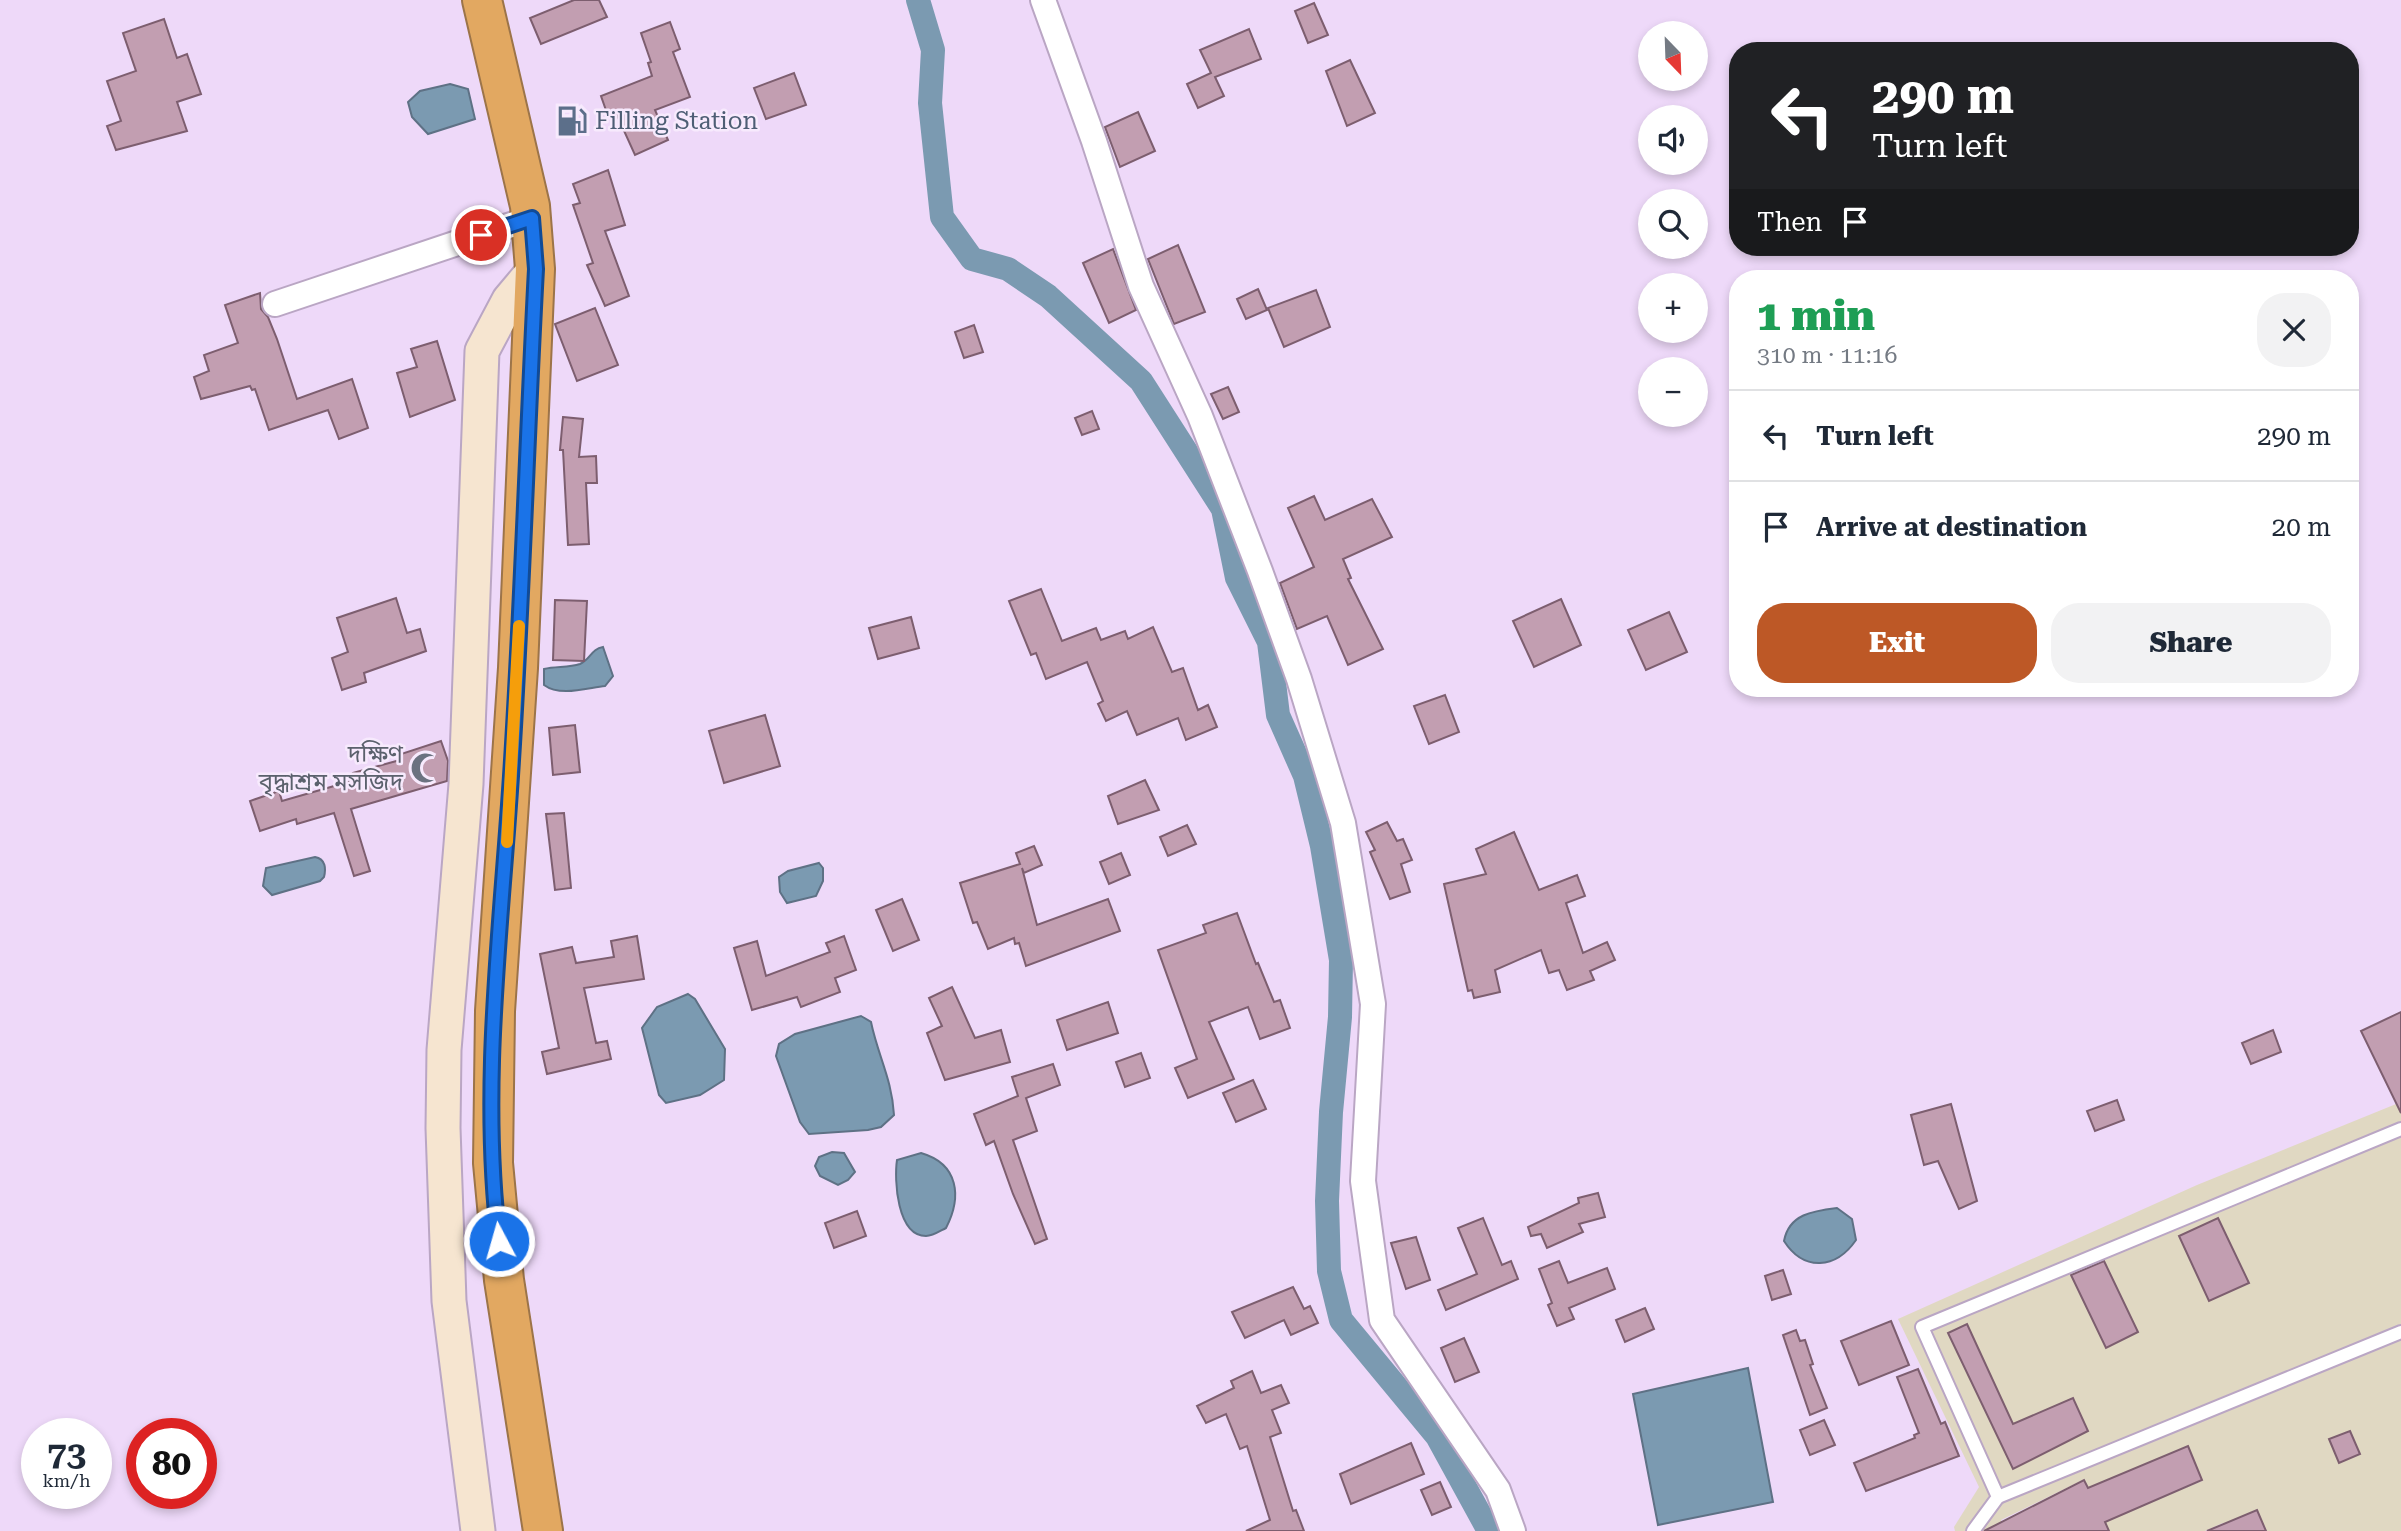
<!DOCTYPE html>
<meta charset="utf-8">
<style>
:root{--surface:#fff;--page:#f2f2f3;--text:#1f2937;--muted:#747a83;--line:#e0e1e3;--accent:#bd5826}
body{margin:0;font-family:"Roboto Serif","Noto Sans Bengali",serif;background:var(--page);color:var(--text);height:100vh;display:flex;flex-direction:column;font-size:26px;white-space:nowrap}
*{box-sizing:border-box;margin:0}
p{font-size:23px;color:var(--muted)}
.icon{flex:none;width:38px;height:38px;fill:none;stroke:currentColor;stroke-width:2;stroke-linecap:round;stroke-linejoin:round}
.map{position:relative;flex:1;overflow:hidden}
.panel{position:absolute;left:1729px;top:270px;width:630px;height:427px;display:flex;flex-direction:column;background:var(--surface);border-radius:28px;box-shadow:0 4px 10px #0003}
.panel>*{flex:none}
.hud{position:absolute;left:1729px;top:42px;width:630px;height:214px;border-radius:28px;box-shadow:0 4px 10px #0003;background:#202124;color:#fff;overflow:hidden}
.needle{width:46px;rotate:157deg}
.fabs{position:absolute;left:1638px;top:21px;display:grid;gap:14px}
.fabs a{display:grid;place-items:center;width:70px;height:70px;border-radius:50%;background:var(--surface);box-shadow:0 4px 10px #0003;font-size:35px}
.speed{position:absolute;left:21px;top:1418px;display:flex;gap:14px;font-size:35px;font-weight:700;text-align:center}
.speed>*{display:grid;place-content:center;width:91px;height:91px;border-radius:50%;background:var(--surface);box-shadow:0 4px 10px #0003;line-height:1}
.speed small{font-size:18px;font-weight:400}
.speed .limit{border:10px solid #d22;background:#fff;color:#111}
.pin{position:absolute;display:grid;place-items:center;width:60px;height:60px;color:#fff;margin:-30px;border:4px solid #fff;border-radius:50%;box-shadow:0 2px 7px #0007}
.me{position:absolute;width:77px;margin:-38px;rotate:354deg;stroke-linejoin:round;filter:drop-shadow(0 0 5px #0008)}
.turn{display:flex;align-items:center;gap:24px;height:147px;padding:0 28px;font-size:32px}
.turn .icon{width:91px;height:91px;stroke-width:2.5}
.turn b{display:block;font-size:49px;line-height:60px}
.then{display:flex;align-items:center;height:66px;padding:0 28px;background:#0003;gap:14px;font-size:26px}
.round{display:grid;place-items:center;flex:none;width:74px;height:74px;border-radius:28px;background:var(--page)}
.summary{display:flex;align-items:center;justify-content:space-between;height:119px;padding:0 28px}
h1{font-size:42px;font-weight:800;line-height:52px;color:#1e9e55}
.action{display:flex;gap:14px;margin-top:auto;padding:14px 28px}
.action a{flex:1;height:80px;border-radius:28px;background:var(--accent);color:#fff;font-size:28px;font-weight:800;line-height:80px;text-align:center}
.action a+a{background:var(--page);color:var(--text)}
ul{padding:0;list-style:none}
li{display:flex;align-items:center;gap:21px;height:91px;padding:0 28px;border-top:2px solid var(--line)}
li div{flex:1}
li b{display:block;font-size:26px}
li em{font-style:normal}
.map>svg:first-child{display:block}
.industrial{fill:#e0d8c2;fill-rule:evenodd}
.water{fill:#7b9ab1;stroke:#5e7185;stroke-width:2}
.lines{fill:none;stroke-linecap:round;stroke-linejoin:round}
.canal{stroke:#7b9ab1;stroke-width:24}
.building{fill:#c29eb1;stroke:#7d5e6f;stroke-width:2}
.lane-casing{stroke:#baa6c4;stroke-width:16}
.street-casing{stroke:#baa6c4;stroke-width:28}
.secondary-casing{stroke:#baa6c4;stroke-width:37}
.highway-casing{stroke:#9c7449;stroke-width:42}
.lane{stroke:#fff;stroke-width:12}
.street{stroke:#fff;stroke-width:24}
.secondary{stroke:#f6e5d0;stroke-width:33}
.highway{stroke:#e2a861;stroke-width:38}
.route-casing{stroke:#114b97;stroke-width:18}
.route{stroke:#1a73e8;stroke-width:12}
.slow{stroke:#f59e0b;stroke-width:12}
.labels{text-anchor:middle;stroke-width:5;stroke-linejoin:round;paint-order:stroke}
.service-label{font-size:24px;fill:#4e5e75;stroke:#f7eafd;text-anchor:start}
.worship-label{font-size:24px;fill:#5b616d;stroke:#f7eafd;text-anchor:end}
</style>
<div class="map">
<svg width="2401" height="1531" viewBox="0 0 2401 1531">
<rect width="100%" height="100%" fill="#eed9f9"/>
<!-- industrial -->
<path class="industrial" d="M2401,1102v429h-135l-9,-21 -31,13 1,8 -4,-8 -18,8h-96l-26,-51 -82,40 5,11h-51l-1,-4 25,-40 -81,-168 299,-134zM2218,1218l31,65 -40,18 -30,-65zM2102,1259l36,73 -31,16 -36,-73zM1967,1325l34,73 -18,9 -35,-74zM2073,1398l15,33 -51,24 -15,-34zM2016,1423l17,36 -20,9zM2350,1431l10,23 -20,9zM2187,1446l15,35 -82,34 -15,-34z"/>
<!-- water -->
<g class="water">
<path d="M450,84l18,5 7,30 -47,15 -16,-17 -4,-15 12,-11z"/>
<path d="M603,647l10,29 -8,10c-18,2 -45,11 -61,-1v-16c12,-3 24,-1 36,-5 11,-5 11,-15 23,-17z"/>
<path d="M315,857c11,2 11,12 9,20l-4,4 -48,14 -9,-9 3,-18z"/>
<path d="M819,863l4,5v13l-7,15 -29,7 -7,-11 -1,-15 9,-6z"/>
<path d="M688,994l7,5 30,50 -1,31 -24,15 -34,8 -7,-8 -17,-67 15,-21z"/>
<path d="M861,1016l10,6c7,34 21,57 23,93l-13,12 -13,3 -59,4 -9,-12 -24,-66 3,-12 16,-10z"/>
<path d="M832,1152l12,1 11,19 -7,8 -10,5 -18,-9 -5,-10 4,-9z"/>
<path d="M921,1153c38,11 41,44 25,75 -6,3 -13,8 -20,8 -29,0 -32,-56 -29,-76z"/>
<path d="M1837,1208l15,11 4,21c-20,29 -52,32 -72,1 5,-27 29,-30 53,-33z"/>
<path d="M1748,1368l25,134 -115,23 -25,-131z"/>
</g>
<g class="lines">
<!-- canal -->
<path class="canal" d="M918,0l15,50 -3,53 12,114 30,42 36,10 40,27 93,85 82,128 14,69 32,64 9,73 27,61 17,70 19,114 -1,57 -9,95 -4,89 2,70 12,49 96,116 52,95"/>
</g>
<!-- building -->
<g class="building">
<path d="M574,0h25l8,17 -66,27 -11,-26z"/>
<path d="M1314,3l14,32 -20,8 -13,-32z"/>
<path d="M164,19l13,39 10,-4 14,40 -24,8 10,29 -71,19 -9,-24 14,-5 -14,-40 29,-10 -13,-38z"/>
<path d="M670,22l10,27 -7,3 17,45 -35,13 13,30 -33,15 -19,-42 -8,3 -7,-20 51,-20 -4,-13 3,-1 -10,-29z"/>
<path d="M1249,29l12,30 -46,18 9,19 -26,12 -11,-24 24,-11 -11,-23z"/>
<path d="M1350,60l25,53 -28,13 -21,-55z"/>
<path d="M794,73l12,32 -40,14 -12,-31z"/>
<path d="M1138,112l17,39 -35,16 -15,-40z"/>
<path d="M608,170l17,55 -20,6 24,65 -24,10 -18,-41 6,-2 -20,-58 7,-2 -7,-19z"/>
<path d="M1178,245l27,67 -31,12 -26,-65z"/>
<path d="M1113,249l23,61 -27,13 -26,-60z"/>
<path d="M1258,289l9,21 -21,9 -9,-20z"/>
<path d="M1316,290l14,37 -46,20 -16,-39z"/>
<path d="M260,293l1,16 7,8 9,22 20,60 55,-20 16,49 -29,11 -11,-29 -59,20 -14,-41 -3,1 -2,-4 -49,13 -7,-22 15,-6 -5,-16 34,-12 -13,-38z"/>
<path d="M595,308l23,57 -41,16 -22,-57z"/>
<path d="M974,325l9,27 -19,6 -9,-26z"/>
<path d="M437,341l18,59 -45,17 -13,-44 20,-6 -6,-18z"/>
<path d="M1228,387l11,25 -16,7 -12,-25z"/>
<path d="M1092,411l7,18 -17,6 -7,-17z"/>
<path d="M563,417l20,2 -4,38 17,-1 1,27h-11l3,61 -21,1 -5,-95h-3z"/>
<path d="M1314,496l11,24 47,-21 20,38 -49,22 8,19 -3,1 35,70 -35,16 -21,-49 -30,13 -17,-46 34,-16 -26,-59z"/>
<path d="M1041,589l21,52 34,-13 5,12 24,-9 3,8 25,-12 19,45 11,-4 15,42 10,-5 9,22 -31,13 -8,-22 -41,17 -10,-24 -21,10 -8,-17 5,-3 -16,-39 -41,17 -10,-26 -5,2 -22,-54z"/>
<path d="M396,598l11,35 13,-4 6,22 -62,22 2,9 -24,8 -10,-32 16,-6 -11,-34z"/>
<path d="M1561,599l20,46 -47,22 -21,-46z"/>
<path d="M555,600l32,1 -3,60 -31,-1z"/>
<path d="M1669,612l18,40 -41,18 -18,-40z"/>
<path d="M911,617l8,31 -41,11 -9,-31z"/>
<path d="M1445,695l14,37 -30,12 -15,-38z"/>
<path d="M765,715l15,51 -56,17 -15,-52z"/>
<path d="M575,725l5,47 -27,3 -4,-47z"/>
<path d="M441,741l7,20 -1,20 -96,28 19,62 -16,5 -20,-63 -37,11 -1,-5 -36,12 -10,-30 29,-10 3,10 73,-21 -2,-7 47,-13 -2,-5z"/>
<path d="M1145,780l14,30 -41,14 -10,-28z"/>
<path d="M564,813l7,75 -16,2 -9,-76z"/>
<path d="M1387,822l10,19 6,-2 9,21 -11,4 9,28 -20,7 -20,-47 5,-2 -9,-18z"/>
<path d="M1187,825l9,19 -28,12 -8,-19z"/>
<path d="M1514,832l25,58 38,-15 8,21 -19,7 17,50 24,-11 8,18 -25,11 4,9 -27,10 -8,-20 -10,3 -8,-23 -46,20 5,22 -26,6 -2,-8 -4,1 -24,-107 42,-10 -10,-25z"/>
<path d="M1034,846l8,19 -18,8 -2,-5 15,57 71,-26 12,32 -94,35 -7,-23 -4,1 -1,-6 -26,11 -11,-27 -4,1 -13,-40 60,-19 -4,-11z"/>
<path d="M1121,853l9,22 -21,9 -9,-22z"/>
<path d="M902,899l17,41 -26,11 -17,-41z"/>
<path d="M1237,913l19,51 2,-1 16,39 6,-2 10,28 -30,11 -12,-32 -39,15 25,57 -46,19 -13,-30 22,-9 -39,-109 48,-17 -3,-8z"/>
<path d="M637,936l7,43 -60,9 12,55 11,-2 4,18 -64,15 -5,-22 17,-4 -19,-94 32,-7 4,16 38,-6 -3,-16z"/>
<path d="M844,936l12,34 -21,8 5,14 -39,15 -4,-10 -45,13 -18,-62 23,-7 9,35 64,-24 -4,-9z"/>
<path d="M952,987l23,51 26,-8 9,32 -65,18 -18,-47 15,-7 -13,-28z"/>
<path d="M1108,1002l10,31 -51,17 -10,-30z"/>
<path d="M2401,1012v101l-40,-82z"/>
<path d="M2273,1030l8,22 -30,12 -9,-21z"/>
<path d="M1141,1053l9,25 -25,9 -9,-25z"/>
<path d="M1053,1064l7,21 -34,13 11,33 -24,9 34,99 -12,5 -22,-50 -19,-53 -8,4 -12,-31 44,-18 -6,-19z"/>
<path d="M1253,1080l13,29 -30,13 -13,-29z"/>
<path d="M2117,1100l7,20 -29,11 -8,-20z"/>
<path d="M1951,1104l26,97 -18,8 -21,-48 -14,4 -13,-50z"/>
<path d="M1598,1193l7,24 -26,7 4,8 -36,16 -6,-14 -10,2 -3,-9 51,-24 -1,-5z"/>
<path d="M857,1211l9,25 -32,12 -9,-25z"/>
<path d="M1483,1218l19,47 9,-4 7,18 -72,31 -8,-20 39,-16 -19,-46z"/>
<path d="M2218,1218l31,65 -40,18 -30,-65z"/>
<path d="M1416,1237l14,43 -24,9 -15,-46z"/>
<path d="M1559,1261l9,22 39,-15 8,21 -46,19 5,11 -17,7 -9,-21 4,-2 -13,-34z"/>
<path d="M2104,1261l34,71 -32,16 -35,-73z"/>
<path d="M1783,1270l8,24 -19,6 -7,-24z"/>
<path d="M1293,1287l11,22 6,-3 8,17 -27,12 -7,-15 -39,18 -13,-26z"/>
<path d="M1645,1308l9,21 -29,13 -9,-22z"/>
<path d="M1891,1321l18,44 -50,20 -18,-44z"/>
<path d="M1967,1324l46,100 60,-26 15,33 -75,38 -65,-136z"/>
<path d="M1796,1330l4,11 5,-1 8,24 -3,1 17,43 -17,7 -27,-80z"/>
<path d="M1464,1338l15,34 -24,10 -14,-34z"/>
<path d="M1918,1369l23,55 4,-2 14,34 -93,35 -12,-28 61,-25 -1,-3 5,-2 -22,-56z"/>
<path d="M1252,1371l9,22 20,-8 8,18 -17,7 9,23 -11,4 23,74 3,-1 8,21h-58l24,-11 -23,-74 -7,3 -14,-35 -20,9 -9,-17 37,-18 -3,-7z"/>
<path d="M1824,1420l11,25 -25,10 -10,-25z"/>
<path d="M2350,1431l10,23 -21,9 -10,-24z"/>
<path d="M1411,1443l13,31 -73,30 -11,-30z"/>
<path d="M2188,1446l14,34 -97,42 4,9h-125l100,-51 4,8z"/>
<path d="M1440,1482l11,25 -19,8 -11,-25z"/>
<path d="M2257,1510l9,21h-59z"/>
</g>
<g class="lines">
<!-- lane casing -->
<g class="lane-casing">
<g id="lane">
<path d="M1998,1497l403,-165"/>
<path d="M1973,1531l25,-34 -76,-170 479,-198"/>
</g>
</g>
<!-- street casing -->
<g class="street-casing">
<g id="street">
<path d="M1043,0l51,141 47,145 59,130 60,155 39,108 44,144 30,181 -10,177 19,139 116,170 15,41"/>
<path d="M275,304l257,-86"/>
</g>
</g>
<!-- secondary casing -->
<g class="secondary-casing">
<path id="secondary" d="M478,1531l-29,-230 -6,-173 1,-78 22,-266 16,-433 27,-51 26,-31"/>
</g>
<!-- highway casing -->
<g class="highway-casing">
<path id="highway" d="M482,0l48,206 5,63 -17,399 -23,343 -2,152 11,117 39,251"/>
</g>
<!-- lane -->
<use href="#lane" class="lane"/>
<!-- street -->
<use href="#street" class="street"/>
<!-- secondary -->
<use href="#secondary" class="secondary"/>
<!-- highway -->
<use href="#highway" class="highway"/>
</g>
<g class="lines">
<!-- route casing -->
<g class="route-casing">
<path id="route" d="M481,235l51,-17 4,51c-9,169 -14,339 -25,507 -10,154 -31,312 -12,465"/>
</g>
<!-- route -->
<use href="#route" class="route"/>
<!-- slow -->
<path class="slow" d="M507,842l12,-216"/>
</g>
<!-- icons -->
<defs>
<g id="fuel-bare" transform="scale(2.415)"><path d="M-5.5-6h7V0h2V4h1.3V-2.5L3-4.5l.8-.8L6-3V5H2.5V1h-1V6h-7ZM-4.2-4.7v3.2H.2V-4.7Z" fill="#5c6f8a" stroke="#f7eafd" stroke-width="2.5" paint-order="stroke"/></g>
<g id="mosque-bare" transform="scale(2.415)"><path d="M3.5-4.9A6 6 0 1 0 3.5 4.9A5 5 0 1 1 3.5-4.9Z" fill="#6b7280" stroke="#f7eafd" stroke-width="2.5" paint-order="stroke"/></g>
</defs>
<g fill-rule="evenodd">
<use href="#fuel-bare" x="572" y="121"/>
<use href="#mosque-bare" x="426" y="768"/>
</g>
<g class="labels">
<!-- service labels -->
<g class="service-label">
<text x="595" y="129">Filling Station</text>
</g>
<!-- worship labels -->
<g class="worship-label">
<text x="403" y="762">দক্ষিণ<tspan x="403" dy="28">বৃদ্ধাশ্রম মসজিদ</tspan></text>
</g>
</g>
</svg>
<div class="fabs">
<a><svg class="needle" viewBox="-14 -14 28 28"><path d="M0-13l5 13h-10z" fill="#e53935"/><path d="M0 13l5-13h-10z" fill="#747a83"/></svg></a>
<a><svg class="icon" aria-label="sound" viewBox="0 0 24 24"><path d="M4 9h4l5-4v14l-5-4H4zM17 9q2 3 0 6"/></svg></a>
<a><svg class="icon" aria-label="search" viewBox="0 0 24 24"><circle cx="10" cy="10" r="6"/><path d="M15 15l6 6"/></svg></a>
<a>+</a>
<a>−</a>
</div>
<div class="speed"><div>73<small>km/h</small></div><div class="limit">80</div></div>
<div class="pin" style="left:481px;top:235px;background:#d93025"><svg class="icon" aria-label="arrive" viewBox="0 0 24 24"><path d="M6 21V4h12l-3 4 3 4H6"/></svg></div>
<svg class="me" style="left:499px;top:1241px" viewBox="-20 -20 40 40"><circle r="17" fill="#1a73e8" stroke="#fff" stroke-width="3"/><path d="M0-11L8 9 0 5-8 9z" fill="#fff"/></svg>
<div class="hud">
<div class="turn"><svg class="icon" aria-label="left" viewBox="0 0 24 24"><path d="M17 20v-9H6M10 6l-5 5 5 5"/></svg><div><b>290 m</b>Turn left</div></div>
<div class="then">Then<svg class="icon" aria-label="arrive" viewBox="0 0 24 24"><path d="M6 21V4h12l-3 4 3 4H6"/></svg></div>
</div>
<section class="panel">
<div class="summary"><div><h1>1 min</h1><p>310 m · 11:16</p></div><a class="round"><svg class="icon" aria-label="close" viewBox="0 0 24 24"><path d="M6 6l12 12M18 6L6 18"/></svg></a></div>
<ul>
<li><svg class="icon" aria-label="left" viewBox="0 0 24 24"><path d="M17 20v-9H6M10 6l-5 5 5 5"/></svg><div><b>Turn left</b></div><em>290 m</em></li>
<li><svg class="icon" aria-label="arrive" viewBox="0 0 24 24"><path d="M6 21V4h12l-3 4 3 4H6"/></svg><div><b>Arrive at destination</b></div><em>20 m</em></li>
</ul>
<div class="action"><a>Exit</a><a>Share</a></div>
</section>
</div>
